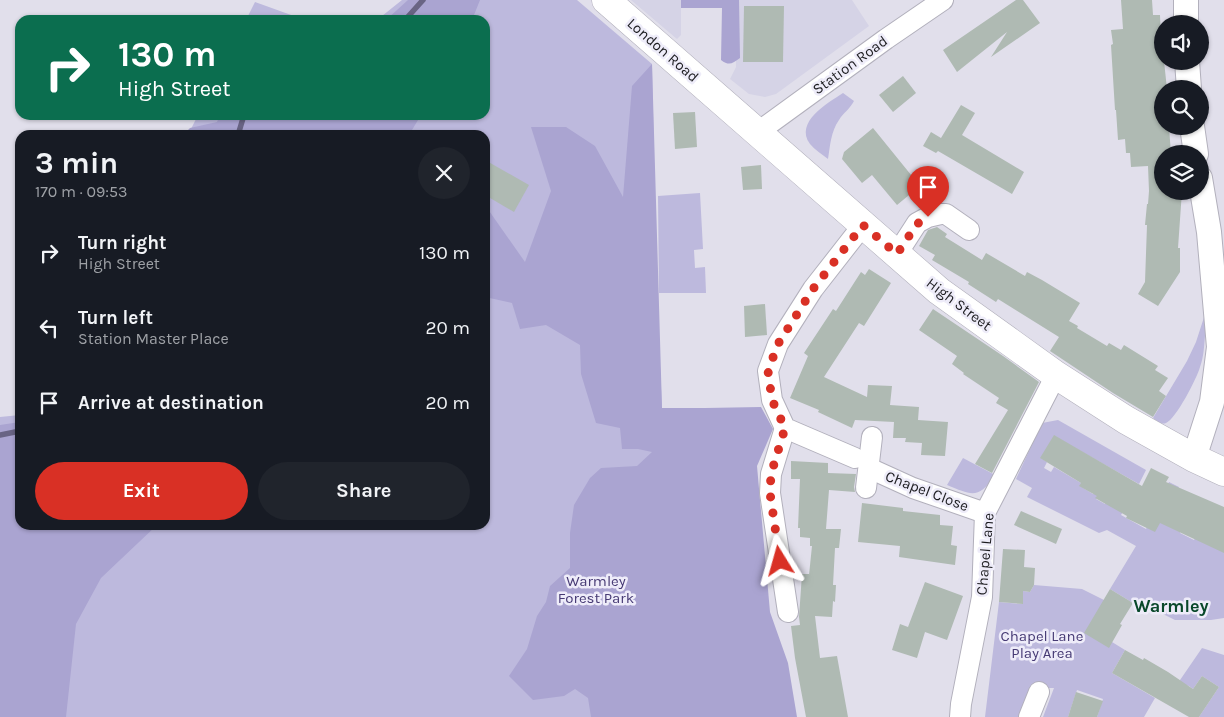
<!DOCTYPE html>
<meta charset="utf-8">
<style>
:root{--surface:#171b24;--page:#20242c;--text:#f1f3f6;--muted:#9ea1a6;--accent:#d93025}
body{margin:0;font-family:Karla,sans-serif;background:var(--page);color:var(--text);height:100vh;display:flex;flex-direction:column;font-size:19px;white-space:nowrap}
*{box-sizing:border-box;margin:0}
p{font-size:16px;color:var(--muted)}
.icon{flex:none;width:28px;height:28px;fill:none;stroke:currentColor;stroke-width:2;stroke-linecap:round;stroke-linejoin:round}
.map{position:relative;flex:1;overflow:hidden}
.panel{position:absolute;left:15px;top:130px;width:475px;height:400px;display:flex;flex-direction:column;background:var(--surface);border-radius:15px;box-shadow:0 1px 4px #0004}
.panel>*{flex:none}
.top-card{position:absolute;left:15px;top:15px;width:475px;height:105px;border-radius:15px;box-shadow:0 1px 4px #0004;background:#0b6e4f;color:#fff;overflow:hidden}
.tools{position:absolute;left:1154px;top:15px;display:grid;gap:10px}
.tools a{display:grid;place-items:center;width:55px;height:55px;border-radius:50%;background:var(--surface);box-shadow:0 1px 4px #0004;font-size:25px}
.pin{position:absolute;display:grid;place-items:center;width:42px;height:42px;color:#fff;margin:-51px -21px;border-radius:50% 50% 50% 0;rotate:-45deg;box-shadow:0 0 5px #0007}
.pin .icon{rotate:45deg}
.me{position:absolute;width:55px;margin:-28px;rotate:352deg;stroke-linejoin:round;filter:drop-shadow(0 0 4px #0008)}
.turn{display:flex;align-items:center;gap:18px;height:105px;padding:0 20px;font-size:22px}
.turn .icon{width:65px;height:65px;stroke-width:2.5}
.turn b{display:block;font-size:35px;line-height:42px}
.round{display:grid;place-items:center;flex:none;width:52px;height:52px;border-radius:26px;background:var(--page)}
.overview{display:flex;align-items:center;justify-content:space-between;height:85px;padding:0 20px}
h1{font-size:30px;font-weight:700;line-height:38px}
.button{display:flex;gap:10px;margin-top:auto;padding:10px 20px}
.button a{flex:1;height:58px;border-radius:30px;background:var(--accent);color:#fff;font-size:20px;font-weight:700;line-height:58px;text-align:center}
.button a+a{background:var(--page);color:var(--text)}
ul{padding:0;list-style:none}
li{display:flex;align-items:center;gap:15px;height:75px;padding:0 20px}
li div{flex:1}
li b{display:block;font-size:19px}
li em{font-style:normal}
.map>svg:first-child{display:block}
.built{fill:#d5d3e6}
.green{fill:#bdb9dd}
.forest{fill:#aaa4d1}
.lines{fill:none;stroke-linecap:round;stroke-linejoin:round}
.stream{stroke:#696484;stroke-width:5.5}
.building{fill:#afbab3}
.minor-casing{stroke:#b2b0bc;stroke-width:22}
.tertiary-casing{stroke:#b2b0bc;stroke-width:26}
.primary-casing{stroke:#b2b0bc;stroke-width:29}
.minor{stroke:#fff;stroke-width:20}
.tertiary{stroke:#fff;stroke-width:24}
.primary{stroke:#fff;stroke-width:28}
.route{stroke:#d93025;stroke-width:9;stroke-dasharray:0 16.2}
.labels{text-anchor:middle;stroke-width:5;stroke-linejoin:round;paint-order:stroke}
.street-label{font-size:15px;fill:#1d1d21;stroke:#eeecf9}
.park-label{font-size:15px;fill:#463a74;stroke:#eeecf9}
.quarter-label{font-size:18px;font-weight:bold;fill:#09482a;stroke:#eeecf9}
</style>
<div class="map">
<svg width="1224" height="717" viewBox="0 0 1224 717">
<rect width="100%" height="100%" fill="#e1dfeb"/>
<!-- built -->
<g class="built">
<path d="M631,0h50v35l-4,4z"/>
<path d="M735,0h117l17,26 -93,68 -11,3 -16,-3 -19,-15 6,-12z"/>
</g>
<!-- green -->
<g class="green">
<path d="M402,0h175l75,64 5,238 5,106 89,309h-751v-300l20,-2v110h465v-390h-297l10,-20h287v-95h-108z"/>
<path d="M255,2l50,18h-59z"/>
<path d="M843,93l11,8c-4,8 -11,12 -15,19 -8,11 -9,26 -11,39 -6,-5 -13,-9 -18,-15 -16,-22 18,-41 33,-51z"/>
<path d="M700,193l3,56 -9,1 1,18 10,-1 1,26h-47l-1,-97z"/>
<path d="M1207,308c0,10 -1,18 -2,28 -1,10 -1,20 -5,31 -3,11 -24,52 -34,56 -5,2 -9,-2 -13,-5l34,-57 9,-19z"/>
<path d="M1058,420l88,50 -7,14 -85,-48 -13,22 6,4 -3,6 7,4 3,-5 27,16 -1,3 13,8 6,-2 -3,7 9,5 3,-6 17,10 -4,7 25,14 23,-47 10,5 -15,34 18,7 -2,5 14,7 5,-10 25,18v70l-13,2h-36l-28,-14 -14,-3 -23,-14 26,-43 -29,-16 -8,3 -72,-36 5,-9 -16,-9 26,-56z"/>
<path d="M963,458l32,17c-17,25 -23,20 -48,10z"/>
<path d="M1034,585l48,4 22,11 8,42 13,8 -13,23 43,25 -11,19h-47l6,-18 -26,-9 -9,27h-25l11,-29h-17l-13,29h-39l14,-115 23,2 1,-13 7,1z"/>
<path d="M1202,648l22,7v62h-25l20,-30 -17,-11 -9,13 -4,-3 -11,-3z"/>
</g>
<!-- forest -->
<g class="forest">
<path d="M408,0h72l-8,20h-86z"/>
<path d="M681,0h58l1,58c-8,6 -11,8 -19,2l1,-52h-41z"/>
<path d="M652,64l10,344h43l56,-1 12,22 -16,37 13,146 18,51 9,54h-206l-3,-19 -13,-9 -11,7 -31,4 -24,-24 18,-27 10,-33 9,-14 4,-16 20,-18v-35l4,-28 16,-27 11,-10 36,-2 15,-14 -14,-3h-16l-2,-21 -24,-5 -15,-49 -1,-29 -34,-20 -26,4 -8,-26 -27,-6v-92l40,57 26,-71 -20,-64h35l29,19 28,51 9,-111z"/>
<path d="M220,115h201l-12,20h-226l7,-7 27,-6z"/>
<path d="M20,422v103h137l-56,53 -25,46 -10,93h-66v-292z"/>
</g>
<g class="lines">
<!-- stream -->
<g class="stream">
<path d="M405,20l18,-20"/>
<path d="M238,135l6,-20"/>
<path d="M0,435l20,-4"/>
</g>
</g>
<!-- building -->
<g class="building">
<path d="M1016,0h7l17,23 -49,34 16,-25 -50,40 -14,-22z"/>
<path d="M1121,0h31l1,15h7l2,46h2l3,28h-5v38h7l2,27h-9v37h20l-4,57h2v24l-22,34 -20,-12 7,-12 2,-57h-2l2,-21h1l1,-13 -1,-25 -17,1 -1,-14h-4l-1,-14 -7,1 -2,-30h-1l-4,-65 2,-1 -2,-14 12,-1z"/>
<path d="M744,6h40l-1,56h-40z"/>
<path d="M903,76l13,17 -23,19 -14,-17z"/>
<path d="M961,105l14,8 -13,22 62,37 -12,22 -74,-43 -2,2 -13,-7 8,-14 10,6z"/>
<path d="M695,112l2,35 -22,2 -2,-36z"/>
<path d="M873,128l47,58 -23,19 -25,-30 -10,8 -20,-24 2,-7z"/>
<path d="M485,160l44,25 -15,27 -29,-17z"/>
<path d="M761,165l1,24 -19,1 -2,-23z"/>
<path d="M937,227l10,7 -2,3 37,23 4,-7 39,23 2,-4 15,8 38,23 -11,18 9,5 -1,2 30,18 2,-3 12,7 3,-5 34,21 -3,4 13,8 -9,13 7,5 -13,21 -40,-24 -63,-42 9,-14 -61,-38 -2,3 -28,-18 1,-2 -37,-22 3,-5 -16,-9 9,-16z"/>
<path d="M869,269l22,14 -27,43 -5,-3 -35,54 43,20 1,-12 24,1 -2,19 29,2 -1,13 30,2 -3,34 -24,-1 1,-12 -17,-1 1,-4h-13l1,-16 -39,-2 -3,8 -34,-16 1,-2 -29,-12 18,-42 -4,-3 29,-44 3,2 25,-39 4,3z"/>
<path d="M765,304l2,31 -22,2 -1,-31z"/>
<path d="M933,309l70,47 36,26 -47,91 -17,-9 33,-54 -12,-7 3,-5 -36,-24 1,-1 -12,-9 5,-8 -38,-26z"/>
<path d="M1054,435l88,51 9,-18 18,9 -3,5 58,25v46l-64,-30 -5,9 -29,-14 1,-2 -32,-18 2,-2 -18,-10 2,-3 -41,-25z"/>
<path d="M791,461l37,2v10l28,1 -2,13 1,5 -26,-2 -3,39h15l-2,19h-4l-2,37h3l-1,17 -2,-1 -1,16 -17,-1 5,42 17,-2 11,61h-42l-11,-59 -4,-32 9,-1 -1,-8 3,-43h7v1l3,-29h-2v-8l-10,-1v-9h-2l2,-49h-9z"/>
<path d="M862,503l41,5v3l37,4v10l13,1 -2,19 6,1 -2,19 -56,-8 1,-11 -42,-4z"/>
<path d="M1021,511l41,18 -6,15 -42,-19z"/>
<path d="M1003,549l22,1 -1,17 11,1 -1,17 -4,7 -7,-1v13l-24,-2z"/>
<path d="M925,582l38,14 -16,44 -22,-8 -8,26 -25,-8 8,-26 8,3z"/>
<path d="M1110,589l23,14 -13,21 2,1 -13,23 -25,-15z"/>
<path d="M1125,650l18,10 1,-2 24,14 25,17 9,-13 17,11 -20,30h-10l-77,-44z"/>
<path d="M1076,692l27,9 -6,16h-29z"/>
</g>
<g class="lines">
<!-- minor casing -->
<g class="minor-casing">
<g id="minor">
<path d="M758,132l128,-93 57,-39"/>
<path d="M897,254l20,-31 11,-6 13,-3h5l23,16"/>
<path d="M785,428l-14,46 -1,19 18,119"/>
<path d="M855,458l-70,-30 -13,-28 -4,-29 10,-27 35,-55 50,-64"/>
<path d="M869,468l44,20 72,25"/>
<path d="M866,488l6,-51"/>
<path d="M960,717l1,-13 21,-107 3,-84 71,-138"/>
<path d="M1029,717l10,-25"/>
</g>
</g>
<!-- tertiary casing -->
<g class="tertiary-casing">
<g id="tertiary">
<path d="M1186,24v-24"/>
<path d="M1187,61l2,28"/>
<path d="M1192,126l4,28"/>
<path d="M1194,458l18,-56 7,-55 -10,-115 -9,-54"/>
</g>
</g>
<!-- primary casing -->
<g class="primary-casing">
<path id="primary" d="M606,0l333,291 117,84 70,45 68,38 30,14"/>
</g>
<!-- minor -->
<use href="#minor" class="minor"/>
<!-- tertiary -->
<use href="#tertiary" class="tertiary"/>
<!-- primary -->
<use href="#primary" class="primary"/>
</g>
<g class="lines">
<!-- route -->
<path class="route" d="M780,561l-10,-68 1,-19 14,-46 -13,-28 -4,-29 10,-27 35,-55 50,-64 34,29 20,-30 11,-7"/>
</g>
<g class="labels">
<!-- street labels -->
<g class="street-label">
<text transform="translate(663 50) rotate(41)" y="5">London Road</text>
<text transform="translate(850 65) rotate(-36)" y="5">Station Road</text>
<text transform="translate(959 304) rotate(37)" y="5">High Street</text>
<text transform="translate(927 491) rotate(21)" y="5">Chapel Close</text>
<text transform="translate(985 554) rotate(-85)" y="5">Chapel Lane</text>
</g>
<!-- park labels -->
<g class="park-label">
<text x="596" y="586">Warmley<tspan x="596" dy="17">Forest Park</tspan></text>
<text x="1042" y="641">Chapel Lane<tspan x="1042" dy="17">Play Area</tspan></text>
</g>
<!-- quarter labels -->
<g class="quarter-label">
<text x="1171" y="612">Warmley</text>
</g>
</g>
</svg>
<div class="tools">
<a><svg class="icon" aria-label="sound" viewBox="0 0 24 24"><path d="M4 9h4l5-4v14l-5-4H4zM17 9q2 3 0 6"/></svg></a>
<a><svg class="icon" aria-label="search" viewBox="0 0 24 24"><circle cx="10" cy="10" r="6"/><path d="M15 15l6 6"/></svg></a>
<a><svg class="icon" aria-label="layers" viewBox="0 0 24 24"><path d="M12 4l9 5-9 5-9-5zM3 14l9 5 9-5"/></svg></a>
</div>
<div class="pin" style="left:928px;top:217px;background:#d93025"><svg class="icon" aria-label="arrive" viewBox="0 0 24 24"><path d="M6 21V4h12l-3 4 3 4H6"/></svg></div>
<svg class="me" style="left:780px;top:561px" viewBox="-20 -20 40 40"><path d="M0-17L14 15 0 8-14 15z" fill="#d93025" stroke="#fff" stroke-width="4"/></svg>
<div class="top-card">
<div class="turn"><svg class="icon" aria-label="right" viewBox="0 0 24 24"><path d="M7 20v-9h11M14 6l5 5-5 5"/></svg><div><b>130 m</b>High Street</div></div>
</div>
<section class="panel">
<div class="overview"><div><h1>3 min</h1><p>170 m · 09:53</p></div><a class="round"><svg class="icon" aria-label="close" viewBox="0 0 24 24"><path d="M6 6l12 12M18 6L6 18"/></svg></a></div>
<ul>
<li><svg class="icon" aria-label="right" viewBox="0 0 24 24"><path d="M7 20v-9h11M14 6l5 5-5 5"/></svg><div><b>Turn right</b><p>High Street</p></div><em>130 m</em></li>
<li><svg class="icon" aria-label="left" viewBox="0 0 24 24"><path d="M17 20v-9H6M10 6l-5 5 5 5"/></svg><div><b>Turn left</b><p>Station Master Place</p></div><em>20 m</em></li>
<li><svg class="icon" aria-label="arrive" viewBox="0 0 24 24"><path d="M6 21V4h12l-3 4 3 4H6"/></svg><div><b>Arrive at destination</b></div><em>20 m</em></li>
</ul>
<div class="button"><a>Exit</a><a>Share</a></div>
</section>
</div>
